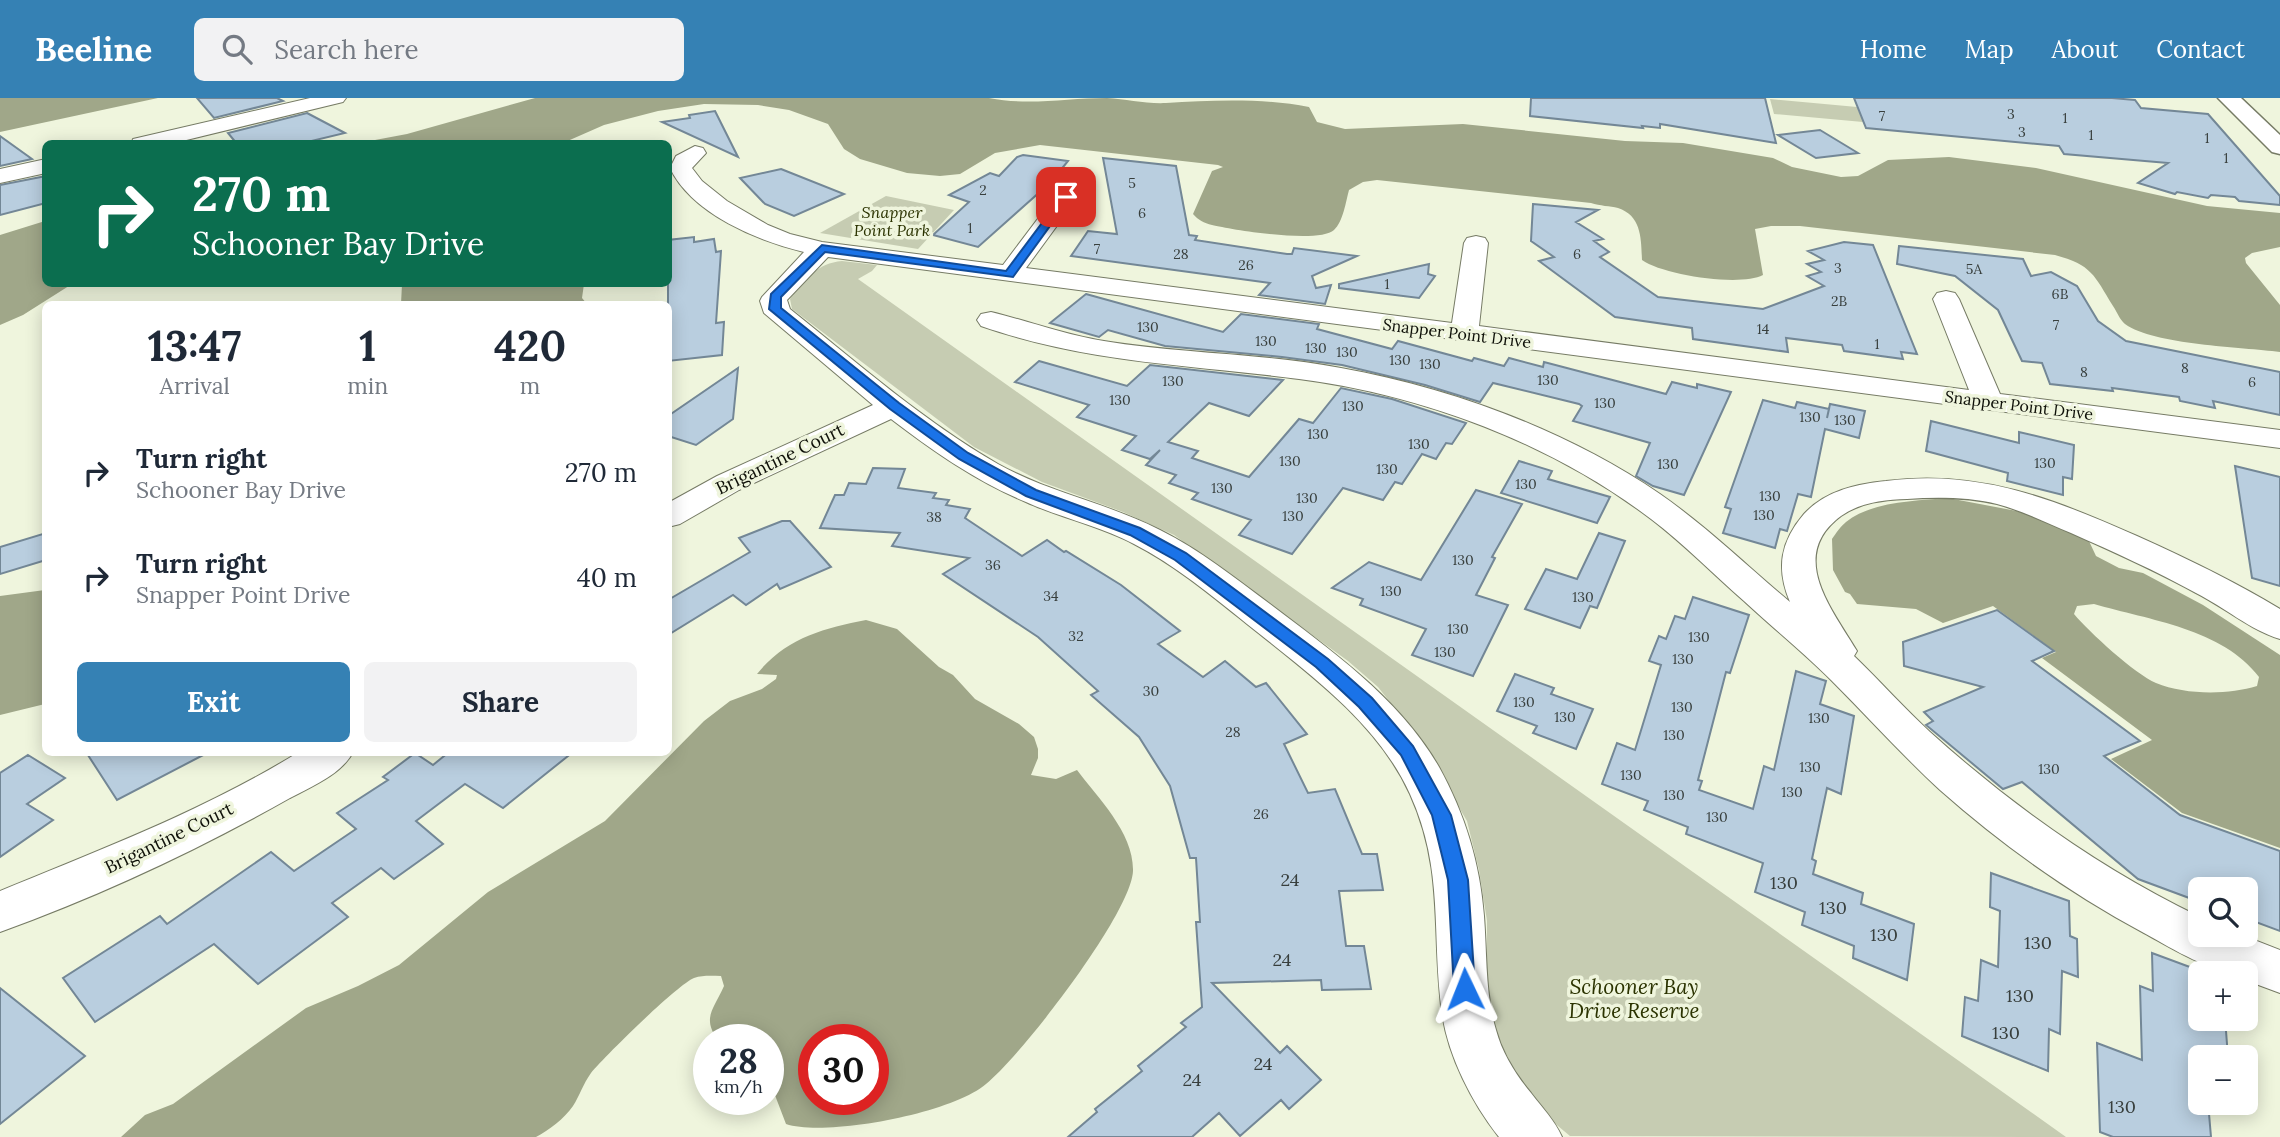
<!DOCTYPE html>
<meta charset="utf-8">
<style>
:root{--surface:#fff;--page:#f2f2f3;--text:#1f2937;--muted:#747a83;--accent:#3581b4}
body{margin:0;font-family:Lora,serif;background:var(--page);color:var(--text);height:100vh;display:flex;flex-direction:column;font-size:26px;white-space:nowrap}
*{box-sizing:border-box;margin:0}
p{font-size:23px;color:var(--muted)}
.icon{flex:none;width:38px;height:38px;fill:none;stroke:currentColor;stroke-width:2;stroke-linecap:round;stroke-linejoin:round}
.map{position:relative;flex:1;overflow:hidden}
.side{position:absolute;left:42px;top:203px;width:630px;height:455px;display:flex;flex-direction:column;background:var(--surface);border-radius:10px;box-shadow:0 4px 18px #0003}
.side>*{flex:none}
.hud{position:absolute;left:42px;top:42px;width:630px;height:147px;border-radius:10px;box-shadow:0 4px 18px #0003;background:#0b6e4f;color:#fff;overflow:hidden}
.fabs{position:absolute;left:2188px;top:779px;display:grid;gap:14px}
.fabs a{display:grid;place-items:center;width:70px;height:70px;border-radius:10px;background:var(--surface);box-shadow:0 4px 18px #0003;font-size:35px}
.speed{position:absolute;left:693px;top:926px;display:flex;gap:14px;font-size:35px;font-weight:700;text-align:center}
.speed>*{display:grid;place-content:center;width:91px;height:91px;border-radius:50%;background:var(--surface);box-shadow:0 4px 18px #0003;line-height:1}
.speed small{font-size:18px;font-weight:400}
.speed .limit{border:10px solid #d22;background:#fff;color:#111}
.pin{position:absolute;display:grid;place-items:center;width:60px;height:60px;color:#fff;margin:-30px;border-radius:14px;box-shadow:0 4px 10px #0006}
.me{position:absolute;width:77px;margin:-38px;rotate:358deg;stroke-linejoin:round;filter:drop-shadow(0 0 5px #0008)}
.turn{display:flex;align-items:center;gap:24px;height:147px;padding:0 35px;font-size:32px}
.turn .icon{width:91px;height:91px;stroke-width:2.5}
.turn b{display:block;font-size:49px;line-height:60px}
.eta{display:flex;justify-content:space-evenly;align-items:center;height:119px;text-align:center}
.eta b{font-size:42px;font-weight:800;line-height:49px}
.action{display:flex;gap:14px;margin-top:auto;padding:14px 35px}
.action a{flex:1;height:80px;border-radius:10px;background:var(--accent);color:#fff;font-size:28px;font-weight:800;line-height:80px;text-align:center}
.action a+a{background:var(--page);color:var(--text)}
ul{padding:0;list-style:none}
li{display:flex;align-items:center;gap:21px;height:105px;padding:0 35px}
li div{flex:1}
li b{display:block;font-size:26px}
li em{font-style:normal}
header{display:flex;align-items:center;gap:42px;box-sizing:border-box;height:98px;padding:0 35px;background:var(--accent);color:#fff}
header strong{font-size:33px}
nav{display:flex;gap:38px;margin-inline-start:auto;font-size:24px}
.search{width:490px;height:63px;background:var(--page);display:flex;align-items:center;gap:18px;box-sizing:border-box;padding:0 24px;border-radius:10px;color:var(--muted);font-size:26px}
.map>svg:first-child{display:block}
.green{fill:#c6ccb2}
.water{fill:#a0a789;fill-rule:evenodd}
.building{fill:#b9cedf;stroke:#738796;stroke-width:2}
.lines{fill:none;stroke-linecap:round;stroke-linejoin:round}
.minor-casing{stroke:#767b65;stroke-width:2}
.primary-casing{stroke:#767b65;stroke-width:3}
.minor{fill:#fff;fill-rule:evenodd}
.primary{fill:#fff;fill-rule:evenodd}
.route{fill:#1a73e8;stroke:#114b97;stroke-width:2}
.labels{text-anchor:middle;stroke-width:7;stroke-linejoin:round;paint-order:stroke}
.number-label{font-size:14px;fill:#383f3d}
.far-park-label{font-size:16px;font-style:italic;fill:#2b3300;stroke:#eff5dd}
.far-street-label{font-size:16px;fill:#0d0f07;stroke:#eff5dd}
.street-label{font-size:18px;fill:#0d0f07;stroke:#eff5dd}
.near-number-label{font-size:18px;fill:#383f3d}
.near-park-label{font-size:21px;font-style:italic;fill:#2b3300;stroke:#eff5dd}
</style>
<header>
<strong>Beeline</strong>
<div class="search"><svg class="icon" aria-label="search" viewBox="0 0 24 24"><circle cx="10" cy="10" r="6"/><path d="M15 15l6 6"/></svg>Search here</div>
<nav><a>Home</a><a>Map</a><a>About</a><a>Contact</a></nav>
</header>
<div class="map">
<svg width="2280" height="1039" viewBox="0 0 2280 1039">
<rect width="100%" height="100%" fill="#eff5dd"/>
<!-- green -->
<g class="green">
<path d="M1770,1l87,8 6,15 -89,-8z"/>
<path d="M886,98l68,14 -36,39 -98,-16z"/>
<path d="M842,163l35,4 -5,6 -14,8 1208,858 -496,-1 -24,-20 -20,-22 -29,-58 -10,-45v-70l-8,-51 -12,-49 -48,-82 -41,-52 -30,-26 -174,-126 -51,-23 -81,-30 -68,-35 -182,-138 -2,-10c13,-19 28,-36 52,-38z"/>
</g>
<!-- water -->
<g class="water">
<path d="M0,0h158l-158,34z"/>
<path d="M535,0h454c39,8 79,0 118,0 19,1 39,6 59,5 46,-3 100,-5 143,4l8,15 28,7 118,-5 162,17 58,2 90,15 19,9 49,10 17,-1 30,-16 61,-3 87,11 171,38 73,7v34l-28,6 -7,5 1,5 34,42v47c-38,-5 -126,-7 -155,-28 -5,-4 -8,-12 -12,-18 -19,-31 -21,-41 -58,-51l-255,-29h-29l-16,3 8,46c-23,12 -100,0 -121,-15 -1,-21 0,-44 -24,-52 -8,-2 -18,-2 -27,-5l-214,-23 -14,2 -14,8c-3,11 -6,32 -15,40 -15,14 -101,0 -122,-5 -8,-2 -14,-5 -19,-11l19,-43 11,-4 -5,-2 -178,-20 -45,8 -35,21 -20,2 -33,-3 -47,-14 -16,-10 -16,-25 -39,-14 -31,-5 -54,-1 -46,7 -54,14 -41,18h-204l48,-9z"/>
<path d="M45,123l1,63h26l-49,31 -23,10v-90z"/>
<path d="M402,186h182l-2,14 5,6h-186z"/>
<path d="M1948,400l74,14 66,27 8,17 23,12 24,5 60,32 77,50v193l-98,-35 -71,-54 41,-19 -110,-82 14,-6 -63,-46 -50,17 -27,-14 -59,-5 -7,-10 -5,-2 -12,-22 -1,-31c4,-6 9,-13 14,-17 26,-21 70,-21 102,-24zM2094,506c55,16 129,25 165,73l-2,9c-29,9 -72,9 -101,-3 -21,-9 -67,-51 -82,-69l3,-8z"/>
<path d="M45,492v114l-45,11v-119z"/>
<path d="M866,522l31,9 42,38 14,8 22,24 44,25 15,13 4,12v9l-7,17 25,4 21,-9c21,28 57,63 56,101 -2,43 -112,185 -147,213 -35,30 -161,53 -200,40l-18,-47v-37l-51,-1c-15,-22 -3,-30 7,-53l-3,-10c-9,0 -18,-1 -27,2 -17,7 -89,78 -103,95 -8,11 -11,22 -18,33 -9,13 -24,24 -37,31h-415l24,-22 28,-11 133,-96 52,-22 41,-21 89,-73 117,-71 99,-100 26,-20 32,-12 14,-10 1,-4 -20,-1c28,-35 66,-46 109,-54zM814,942h59v59h-59z"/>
</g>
<!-- building -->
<g class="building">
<path d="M197,0h80l6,3 -69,17z"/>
<path d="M1531,0h234l11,45 -116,-19v4l-18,-2 1,2 -113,-12z"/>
<path d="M1854,0h258l23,2 6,8 67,6 72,82v9l-41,-4 -4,-4 -24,-2 -3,3 -31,-6 -2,2 -37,-11 30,-20 -104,-9 -5,-8 -193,-18z"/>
<path d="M715,13l23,46 -76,-35 28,-4 -1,-3z"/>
<path d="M307,15l38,20 -46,11h-62l-9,-11z"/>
<path d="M1820,32l38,23 -42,5 -38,-23z"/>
<path d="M0,38l32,23 -32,7z"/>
<path d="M1023,57l45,6 -17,21 -73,65 -45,-12 36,-33 -20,-7 41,-22 9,3 18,-19z"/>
<path d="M1103,60l73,8 13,69 8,1 -2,4 92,14h5l2,-6 63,8 -45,20 4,12 15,-3 -6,19 -66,-9 11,-12 -199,-27 17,-25 29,3z"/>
<path d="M781,71l63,25 -50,22 -29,-12 -25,-26z"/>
<path d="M46,78v27l-46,12v-30z"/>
<path d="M1533,106l65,6 -22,12 27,17 -9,2 15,11 -9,5 58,40 105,12 61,-23 -17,-10 14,-4 -14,-8 17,-4 -16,-9 36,-9 29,3 44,109 -16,-2 2,7 -59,-8 -2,-6 -56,-7 2,14 -95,-13 -1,-11 -77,-11 -76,-56 15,-4 -23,-16z"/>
<path d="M694,139v5l20,-3 2,13 5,-1 -5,72 8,-1 -2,33 -54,6v-121z"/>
<path d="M1899,148l124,13 8,17 20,-4 26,14 21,35 28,20 154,31v43l-67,-14 2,7 -35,-7 -1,-4 -67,-9 1,3 -63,-7 -8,-21 -20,-2 -24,-51 -43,-34 -58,-12z"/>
<path d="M1429,166l-1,10 7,2 -16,22 -80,-10v-4z"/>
<path d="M1086,196l137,38 18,-18 78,10 -2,5 75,20 6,-8 74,20 2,-3 30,8 5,-8 34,9 1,-5 122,32 6,-12 25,6v-4l34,8 -47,103 -31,-9 -17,-10 14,-33 -77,-22 9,-15 -3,-2 -86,-21 -13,19 -55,-17 -83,-20 -60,-8 -117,-11 -57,-16 -9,7 -49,-14z"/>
<path d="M1039,263l88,25 23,-21 133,15 -34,36 -40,-13 -41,39 30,9 -6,7 57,19 50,-58 14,4 28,-35 51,11 74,24 -14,21 -6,-1 -10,16 -14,-5 -20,30 -7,-2 -12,18 -40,-12 -51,66 -53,-19 12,-15 -59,-21 6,-6 -29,-10 7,-8 -30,-10 14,-15 -10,9 -28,-9 14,-14 -59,-19 12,-12 -74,-23z"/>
<path d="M738,270l-5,51 -37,26 -28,-9v-20z"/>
<path d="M1763,302l32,8 2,-6 32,7 -2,9 3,-14 35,7 -6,27 -34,-9 -14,68 -13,-3 -11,37 -7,-2 -5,19 -52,-15 8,-24 -6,-2z"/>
<path d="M1931,323l88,22v-11l55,13 -2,34 -9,-2v18l-56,-14 1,-8 -82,-22z"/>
<path d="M1519,363l33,10 -4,8 62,18 -13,26 -96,-30z"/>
<path d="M2235,368l45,11v109l-28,-8z"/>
<path d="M873,370l32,1 -7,19 38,5 -3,5 16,2 -3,5 24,4 -5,9 57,38 25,-16 17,12 2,-1 55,34 59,46 -22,13 45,33 22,-16 31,26 10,-4 41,51 -23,10 24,49 27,-4 27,65h15l6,36 -44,1 7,55h18l7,43 -49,1 -1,-10 -109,3 68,70 7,-7 34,34 -32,29 -8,-9 -41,36 -21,-23 -27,24h-124l29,-25 -2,-3 47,-38 -4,-5 48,-39 -5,-4 21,-16 -6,-85h4l-4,-64h-6l-20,-72 -31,-49 -48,-42 7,-4 -60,-54 -95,-63 26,-16 -77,-12 8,-13 -80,-5 15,-33h9l5,-12 17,1z"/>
<path d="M1476,392l46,14 -30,53 3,1 -19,37 32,10 -35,71 -61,-21 14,-26 -66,-24 3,-6 -31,-11 37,-26 52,18z"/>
<path d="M782,423h8l41,46 -51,22 -3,-5 -31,21 -13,-10 -65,40v-35l82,-48 -11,-14z"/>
<path d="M46,435v27l-46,14v-27z"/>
<path d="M1599,435l26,8 -28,67 -7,-2 -10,22 -55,-19 21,-40 31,10z"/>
<path d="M1693,499l56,18 -19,58 -4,-1 -28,108 4,1 -3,9 54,19 11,-43 10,4 22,-99 30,10 -6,23 34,12 -13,78 -14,-6 -15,71 4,2 -3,13 50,19 -2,11 53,20 -7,56 -54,-22 1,-12 -52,-21 3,-13 -50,-20 8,-29 -77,-29 2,-7 -44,-17 4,-9 -46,-17 15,-41 18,7 26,-85 -12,-4 10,-25 7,3 9,-23 10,3z"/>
<path d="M1997,512l57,41 -22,10 108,80 -36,15 76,59 100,36v80l-35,-13v-29h-45v13l-62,-23 -116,-97 -19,7 -77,-64 7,-4 -9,-9 59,-25 -79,-21 -1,-24z"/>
<path d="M1515,576l39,14 -3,6 42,15 -17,40 -43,-16 4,-7 -40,-15z"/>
<path d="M86,654h123l-92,48z"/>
<path d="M449,654h124l-70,56 -38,-24 -49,37 27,23 -49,35 -13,-11 -49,35 16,14 -90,67 -44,-40 -119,78 -32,-44 97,-62 7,8 104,-72 23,19 62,-42 -19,-16 51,-33 -5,-3 32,-24 18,12z"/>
<path d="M28,657l37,23 -38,26 26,16 -53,37v-84z"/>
<path d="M1991,775l78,28 1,35 7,3 1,38 -16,-6 -2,63 -11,-5 -1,42 -86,-35 3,-39 13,4 3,-41 17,7 2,-56 -10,-4z"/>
<path d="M2152,855l54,20h-6v45h25l3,39h-28v45h8l3,35h-98l-13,-5 -3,-89 45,17 -2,-74 13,5z"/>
<path d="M0,890l85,68 -85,68z"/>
</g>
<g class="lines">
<!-- minor casing -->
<g class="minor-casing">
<g id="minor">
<path d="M310,0h36l-3,4 -173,42h-39l2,-5z"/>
<path d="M695,48l8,2 3,5 -14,15 10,13 25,20 41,24 22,9 32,8 181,23 55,-73h16l4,5 -52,71 426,55 12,-80 3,-5 9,-2 9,2 3,5 -9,83 490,64 -36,-91 4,-6 9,-2 9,2 4,6 41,95 280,36v18l-1452,-191 -41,43 3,9c68,54 133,112 208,155 52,29 110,39 162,66 40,20 75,48 110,74 62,47 130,95 169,163 26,47 41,96 45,149 3,38 1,78 12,114 6,23 20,45 35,63 12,16 23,26 31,44h-63c-27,-34 -51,-81 -57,-124 -11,-79 3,-142 -32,-219 -32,-71 -104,-123 -163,-170 -36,-29 -72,-59 -113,-80 -34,-18 -73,-26 -108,-42 -49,-20 -93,-51 -135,-83l-152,71 -59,34 -12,3v-24l49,-27 156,-71 -109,-92 -4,-12 2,-4 42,-45c-46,-11 -112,-38 -134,-84l6,-12z"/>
<path d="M46,61v14l-46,10v-14z"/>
<path d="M991,214c38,9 74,23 113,29 78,13 159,12 237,27 111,20 225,62 319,126 46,32 87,72 130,108 -14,-33 -10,-60 14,-88 21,-23 52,-30 82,-33 94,-12 167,18 251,55 49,22 97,45 143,73v30c-30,-9 -56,-32 -84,-46 -40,-22 -82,-41 -125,-60 -24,-10 -48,-22 -74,-29 -29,-7 -60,-7 -90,-5 -23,1 -46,3 -66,17 -54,40 -9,93 16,135l-3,5c26,25 50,52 76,76 81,73 171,137 270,185v17h39l41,16v43l-35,-13v-7c-35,0 -70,-23 -101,-40 -73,-39 -142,-88 -204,-143 -38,-35 -72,-73 -109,-110 -27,-27 -58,-52 -87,-79 -31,-27 -60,-57 -93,-82 -100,-76 -228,-124 -352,-140 -112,-15 -208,-15 -318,-53l-4,-6 4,-6z"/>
<path d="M299,654h54c-11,22 -42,35 -63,46 -92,52 -190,98 -290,134v-41c102,-42 205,-81 299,-139z"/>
</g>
</g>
<!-- primary casing -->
<g class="primary-casing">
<path id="primary" d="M2218,0h23l39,37v19l-8,-2z"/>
</g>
<!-- minor -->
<use href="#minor" class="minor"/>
<!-- primary -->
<use href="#primary" class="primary"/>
</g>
<!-- route -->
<path class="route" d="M1063,97l8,2 -58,80 -188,-25 -44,45v11l118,95 69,50 68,37 104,38 46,25 142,106 44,39 41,48 38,69 17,65 7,109 -3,7 -7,3 -8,-3 -3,-7 -6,-109 -16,-65 -31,-60 -42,-48 -43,-40 -141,-107 -45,-25 -104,-39 -67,-37 -69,-50 -121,-100 2,-15 51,-49 184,26z"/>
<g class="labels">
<!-- number labels -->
<g class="number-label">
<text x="2011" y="21">3</text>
<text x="1882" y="23">7</text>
<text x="2065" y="25">1</text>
<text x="2022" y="39">3</text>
<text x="2091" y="42">1</text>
<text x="2207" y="45">1</text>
<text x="2226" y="65">1</text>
<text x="1132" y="90">5</text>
<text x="983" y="97">2</text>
<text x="1142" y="120">6</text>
<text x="970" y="135">1</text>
<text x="1097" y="156">7</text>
<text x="1181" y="161">28</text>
<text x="1577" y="161">6</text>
<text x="1246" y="172">26</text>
<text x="1838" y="175">3</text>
<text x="1974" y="176">5A</text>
<text x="1387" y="191">1</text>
<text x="2060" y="201">6B</text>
<text x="1839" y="208">2B</text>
<text x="2056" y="232">7</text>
<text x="1148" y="234">130</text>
<text x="1763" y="236">14</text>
<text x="1266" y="248">130</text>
<text x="1877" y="251">1</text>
<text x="1316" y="255">130</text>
<text x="1347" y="259">130</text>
<text x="1400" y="267">130</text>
<text x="1430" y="271">130</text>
<text x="2185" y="275">8</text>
<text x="2084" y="279">8</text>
<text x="1548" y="287">130</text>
<text x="1173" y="288">130</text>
<text x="2252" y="289">6</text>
<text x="1120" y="307">130</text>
<text x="1605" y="310">130</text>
<text x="1353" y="313">130</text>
<text x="1810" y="324">130</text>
<text x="1845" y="327">130</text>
<text x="1318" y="341">130</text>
<text x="1419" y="351">130</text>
<text x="1290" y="368">130</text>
<text x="2045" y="370">130</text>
<text x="1668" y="371">130</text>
<text x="1387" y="376">130</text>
<text x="1526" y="391">130</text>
<text x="1222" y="395">130</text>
<text x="1770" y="403">130</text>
<text x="1307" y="405">130</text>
<text x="1764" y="422">130</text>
<text x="1293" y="423">130</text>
<text x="934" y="424">38</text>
<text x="1463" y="467">130</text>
<text x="993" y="472">36</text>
<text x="1391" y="498">130</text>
<text x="1051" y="503">34</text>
<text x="1583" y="504">130</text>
<text x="1458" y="536">130</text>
<text x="1076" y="543">32</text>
<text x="1699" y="544">130</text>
<text x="1445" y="559">130</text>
<text x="1683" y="566">130</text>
<text x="1151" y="598">30</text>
<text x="1524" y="609">130</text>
<text x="1682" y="614">130</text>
<text x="1565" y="624">130</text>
<text x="1819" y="625">130</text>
<text x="1233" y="639">28</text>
<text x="1674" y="642">130</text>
<text x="1810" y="674">130</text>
<text x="2049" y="676">130</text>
<text x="1631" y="682">130</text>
<text x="1792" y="699">130</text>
<text x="1674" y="702">130</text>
<text x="1261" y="721">26</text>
<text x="1717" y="724">130</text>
</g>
<!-- far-park labels -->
<g class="far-park-label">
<text x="892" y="120">Snapper<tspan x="892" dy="18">Point Park</tspan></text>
</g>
<!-- far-street labels -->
<g class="far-street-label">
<text transform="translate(1457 235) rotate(7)" y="6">Snapper Point Drive</text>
<text transform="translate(2019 307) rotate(7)" y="6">Snapper Point Drive</text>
</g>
<!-- street labels -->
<g class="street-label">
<text transform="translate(780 361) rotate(-26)" y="6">Brigantine Court</text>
<text transform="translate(169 740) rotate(-26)" y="6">Brigantine Court</text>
</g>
<!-- near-number labels -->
<g class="near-number-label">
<text x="1290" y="788">24</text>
<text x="1784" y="791">130</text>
<text x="1833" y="816">130</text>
<text x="1884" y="843">130</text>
<text x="2038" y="851">130</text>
<text x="1282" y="868">24</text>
<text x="2020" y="904">130</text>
<text x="2006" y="941">130</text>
<text x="1263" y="972">24</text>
<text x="1192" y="988">24</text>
<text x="2122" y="1015">130</text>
</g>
<!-- near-park labels -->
<g class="near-park-label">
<text x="1634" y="896">Schooner Bay<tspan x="1634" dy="24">Drive Reserve</tspan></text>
</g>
</g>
</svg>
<div class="fabs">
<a><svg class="icon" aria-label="search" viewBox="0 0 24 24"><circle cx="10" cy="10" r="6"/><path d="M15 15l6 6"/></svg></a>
<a>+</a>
<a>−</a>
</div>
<div class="speed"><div>28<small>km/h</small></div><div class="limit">30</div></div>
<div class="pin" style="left:1066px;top:99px;background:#d93025"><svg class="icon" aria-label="arrive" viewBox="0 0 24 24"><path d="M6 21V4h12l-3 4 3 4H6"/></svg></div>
<svg class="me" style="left:1465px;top:891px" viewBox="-20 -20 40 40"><path d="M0-17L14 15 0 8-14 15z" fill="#1a73e8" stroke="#fff" stroke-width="4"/></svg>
<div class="hud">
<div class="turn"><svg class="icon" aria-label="right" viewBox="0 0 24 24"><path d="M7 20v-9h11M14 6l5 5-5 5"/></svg><div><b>270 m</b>Schooner Bay Drive</div></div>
</div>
<section class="side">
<div class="eta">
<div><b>13:47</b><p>Arrival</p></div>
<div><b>1</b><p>min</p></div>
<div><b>420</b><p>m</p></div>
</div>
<ul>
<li><svg class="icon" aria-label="right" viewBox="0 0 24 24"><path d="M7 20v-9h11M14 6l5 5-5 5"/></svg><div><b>Turn right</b><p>Schooner Bay Drive</p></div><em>270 m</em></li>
<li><svg class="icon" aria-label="right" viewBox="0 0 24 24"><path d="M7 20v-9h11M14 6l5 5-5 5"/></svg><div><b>Turn right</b><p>Snapper Point Drive</p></div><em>40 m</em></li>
</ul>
<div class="action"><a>Exit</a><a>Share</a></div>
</section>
</div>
